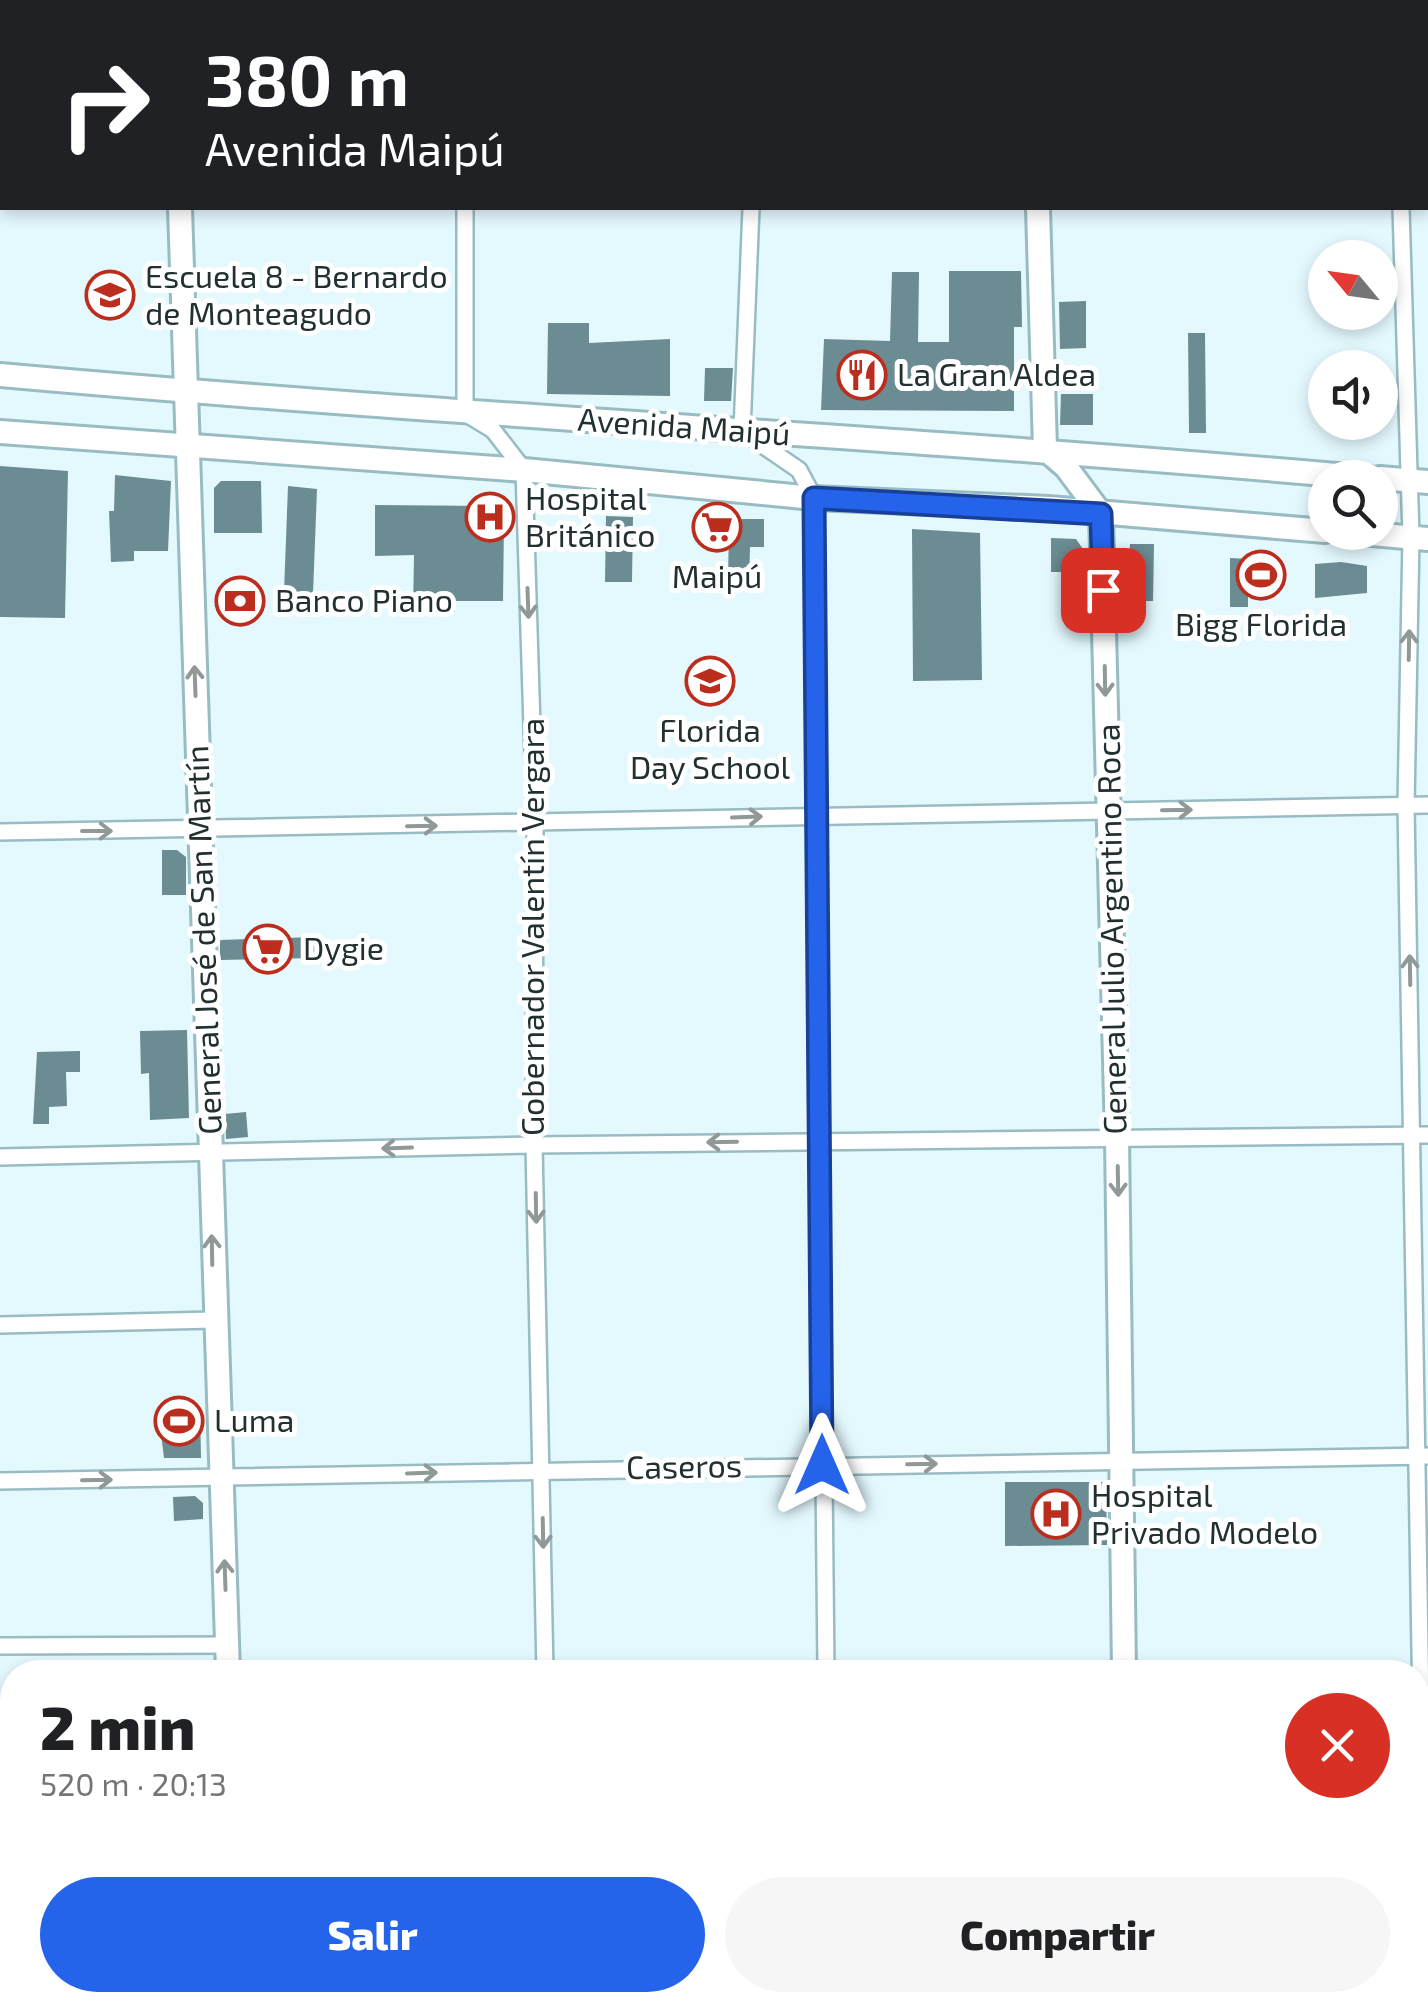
<!DOCTYPE html>
<html lang="es">
<meta charset="utf-8">
<style>
:root{--surface:#fff;--page:#f6f6f6;--text:#202124;--muted:#757577;--accent:#2563eb}
body{margin:0;font-family:"Exo 2",sans-serif;background:var(--page);color:var(--text);height:100vh;display:flex;flex-direction:column;font-size:38px;white-space:nowrap}
*{box-sizing:border-box;margin:0}
p{font-size:32px;color:var(--muted)}
.icon{flex:none;width:55px;height:55px;fill:none;stroke:currentColor;stroke-width:2;stroke-linecap:round;stroke-linejoin:round}
.map{position:relative;flex:1;overflow:hidden}
.panel{position:absolute;left:0px;top:1660px;width:1430px;height:352px;display:flex;flex-direction:column;background:var(--surface);border-radius:40px 40px 0 0;box-shadow:0 5px 15px #0003}
.panel>*{flex:none}
.guide{position:absolute;left:0px;top:0px;width:1430px;height:210px;box-shadow:0 5px 15px #0003;background:#202124;color:#fff;overflow:hidden}
.needle{width:65px;rotate:299deg}
.tools{position:absolute;left:1308px;top:240px;display:grid;gap:20px}
.tools a{display:grid;place-items:center;width:90px;height:90px;border-radius:50%;background:var(--surface);box-shadow:0 5px 15px #0003;font-size:50px}
.pin{position:absolute;display:grid;place-items:center;width:85px;height:85px;color:#fff;margin:-42px;border-radius:20px;box-shadow:0 5px 15px #0006}
.me{position:absolute;width:110px;margin:-55px;rotate:0deg;stroke-linejoin:round;filter:drop-shadow(0 0 8px #0008)}
.turn{display:flex;align-items:center;gap:35px;height:210px;padding:0 40px;font-size:45px}
.turn .icon{width:130px;height:130px;stroke-width:2.5}
.turn b{display:block;font-size:70px;line-height:85px}
.round{display:grid;place-items:center;flex:none;width:105px;height:105px;border-radius:52px;background:var(--page)}
.head{display:flex;align-items:center;justify-content:space-between;height:170px;padding:0 40px}
h1{font-size:60px;font-weight:800;line-height:75px}
.action{display:flex;gap:20px;margin-top:auto;padding:20px 40px}
.action a{flex:1;height:115px;border-radius:60px;background:var(--accent);color:#fff;font-size:40px;font-weight:800;line-height:115px;text-align:center}
.action a+a{background:var(--page);color:var(--text)}
.map>svg:first-child{display:block}
.building{fill:#6a8c92}
.lines{fill:none;stroke-linecap:round;stroke-linejoin:round}
.street-casing{stroke:#99bcc3;stroke-width:20}
.secondary-casing{stroke:#99bcc3;stroke-width:28}
.street{stroke:#fff;stroke-width:15}
.secondary{stroke:#fff;stroke-width:22}
.oneway{stroke:#909898}
.route-casing{stroke:#184099;stroke-width:25}
.route{stroke:#2563eb;stroke-width:18}
.labels{text-anchor:middle;stroke-width:10;stroke-linejoin:round;paint-order:stroke}
.poi-label{font-size:32px;fill:#223032;stroke:#fff;text-anchor:start}
.street-label{font-size:32px;fill:#223032;stroke:#fff}
</style>
<div class="map">
<svg width="1428" height="2012" viewBox="0 0 1428 2012">
<rect width="100%" height="100%" fill="#e4f9fe"/>
<!-- building -->
<g class="building">
<path d="M949,271h72l1,56h-8v84l-193,-1 3,-71 66,2 2,-69h27l-1,70h31z"/>
<path d="M1086,301v47l-26,1 -1,-47z"/>
<path d="M548,323h41v20l81,-4v57l-123,-2z"/>
<path d="M1188,333h17l1,100h-17z"/>
<path d="M705,368h28l-2,33h-27z"/>
<path d="M1061,394h32v31h-33z"/>
<path d="M0,466l68,5 -3,147 -65,-1z"/>
<path d="M115,475l56,6 -3,70h-34v10l-23,1 -2,-51h5z"/>
<path d="M221,481h40l1,52h-48v-45z"/>
<path d="M288,486l29,3 -4,105 -29,-2z"/>
<path d="M375,505l115,1 14,13 -1,82h-48v11l-42,-1 1,-56 -39,1z"/>
<path d="M606,516l27,1 -1,65h-27z"/>
<path d="M729,519h35v28h-14l-1,38 -21,-1z"/>
<path d="M912,529l68,4 2,147 -69,1z"/>
<path d="M1051,538l25,1 7,10 -1,23h-31z"/>
<path d="M1130,544h24l-1,57h-28z"/>
<path d="M1230,558l44,2v31h-26v16h-18z"/>
<path d="M1341,562l26,4v27l-52,5v-34z"/>
<path d="M162,850h15l9,7v38h-24z"/>
<path d="M315,937l1,21 -96,2v-20z"/>
<path d="M187,1030l2,88 -39,2 -1,-47 -8,1 -1,-43z"/>
<path d="M80,1051v21h-14l1,34 -18,1v17h-16l4,-72z"/>
<path d="M246,1112l2,25 -22,2 -1,-25z"/>
<path d="M200,1408l1,50h-37l-6,-48z"/>
<path d="M1005,1482h101l1,63 -102,1z"/>
<path d="M195,1496l8,7v16l-29,2 -1,-24z"/>
</g>
<g class="lines">
<!-- street casing -->
<g class="street-casing">
<g id="street">
<path d="M463,0v2"/>
<path d="M753,0v2"/>
<path d="M1396,0v2"/>
<path d="M0,135h2"/>
<path d="M465,208v205l28,17 31,40 11,353 -1,322 11,527"/>
<path d="M751,208l-9,223 57,39 15,28 12,1174"/>
<path d="M1401,208l10,329 -5,268 20,1207"/>
<path d="M0,832l1428,-27"/>
<path d="M0,1157l534,-12 894,-10"/>
<path d="M0,1325l214,-5"/>
<path d="M0,1481l1428,-25"/>
<path d="M0,1646l227,-1"/>
<path d="M0,1804h12"/>
<path d="M549,2000v12"/>
<path d="M831,2000v12"/>
</g>
</g>
<!-- secondary casing -->
<g class="secondary-casing">
<g id="secondary">
<path d="M176,0v2"/>
<path d="M1034,0v2"/>
<path d="M180,208l48,1464"/>
<path d="M1038,208l7,241 21,18 35,47 16,624 7,534"/>
<path d="M0,375c456,41 913,62 1369,103"/>
<path d="M0,432l524,38 290,28 235,10 276,23"/>
<path d="M1380,478l48,4"/>
<path d="M1349,532l79,7"/>
<path d="M237,2000v12"/>
<path d="M1125,2000v12"/>
</g>
</g>
<!-- street -->
<use href="#street" class="street"/>
<!-- secondary -->
<use href="#secondary" class="secondary"/>
</g>
<!-- one-way arrows -->
<defs><path id="oneway-shaft" d="M-6 0H5M1.5-3L5.5 0L1.5 3" fill="none" stroke-width="1.6" stroke-linecap="round" stroke-linejoin="round" transform="scale(2.5)"/></defs>
<g class="oneway">
<use href="#oneway-shaft" transform="translate(528 603) rotate(88)"/>
<use href="#oneway-shaft" transform="translate(1409 645) rotate(-89)"/>
<use href="#oneway-shaft" transform="translate(195 681) rotate(-92)"/>
<use href="#oneway-shaft" transform="translate(1105 681) rotate(89)"/>
<use href="#oneway-shaft" transform="translate(1177 810) rotate(-1)"/>
<use href="#oneway-shaft" transform="translate(747 817) rotate(-2)"/>
<use href="#oneway-shaft" transform="translate(422 826) rotate(-1)"/>
<use href="#oneway-shaft" transform="translate(97 831)"/>
<use href="#oneway-shaft" transform="translate(1410 970) rotate(-91)"/>
<use href="#oneway-shaft" transform="translate(722 1142) rotate(179)"/>
<use href="#oneway-shaft" transform="translate(397 1148) rotate(178)"/>
<use href="#oneway-shaft" transform="translate(1118 1181) rotate(89)"/>
<use href="#oneway-shaft" transform="translate(536 1208) rotate(89)"/>
<use href="#oneway-shaft" transform="translate(212 1250) rotate(-91)"/>
<use href="#oneway-shaft" transform="translate(922 1464) rotate(-1)"/>
<use href="#oneway-shaft" transform="translate(422 1473) rotate(-2)"/>
<use href="#oneway-shaft" transform="translate(97 1480) rotate(-1)"/>
<use href="#oneway-shaft" transform="translate(543 1533) rotate(89)"/>
<use href="#oneway-shaft" transform="translate(225 1575) rotate(-92)"/>
</g>
<g class="lines">
<!-- route casing -->
<g class="route-casing">
<path id="route" d="M822,1465l-8,-967 287,16 2,76"/>
</g>
<!-- route -->
<use href="#route" class="route"/>
</g>
<!-- icons -->
<defs>
<g id="school-ring" transform="scale(2.5)"><circle r="9.5" fill="#fff" stroke="#bb2e1e" stroke-width="1.5"/><path d="M0-5L7-2L0 1L-7-2ZM-4 1L0 2.5L4 1V4Q0 6-4 4Z" fill="#bb2e1e"/></g>
<g id="restaurant-ring" transform="scale(2.5)"><circle r="9.5" fill="#fff" stroke="#bb2e1e" stroke-width="1.5"/><path d="M-5-6h1v4h1v-4h1v4h1v-4h1v5L-1.5 .5V6h-2V.5L-5-1ZM5-6V6H3V1.5H1.5Q1.5-4 5-6Z" fill="#bb2e1e"/></g>
<g id="hospital-ring" transform="scale(2.5)"><circle r="9.5" fill="#fff" stroke="#bb2e1e" stroke-width="1.5"/><path d="M-5-5h3v3.5h4V-5h3V5h-3V1.5h-4V5h-3Z" fill="#bb2e1e"/></g>
<g id="supermarket-ring" transform="scale(2.5)"><circle r="9.5" fill="#fff" stroke="#bb2e1e" stroke-width="1.5"/><path d="M-6-5.5h2.5l.6 2H6L4.5 2H-2.5L-4.4-4H-6ZM-1.5 3.2a1.3 1.3 0 1 0 .1 0ZM3 3.2a1.3 1.3 0 1 0 .1 0Z" fill="#bb2e1e"/></g>
<g id="stadium-ring" transform="scale(2.5)"><circle r="9.5" fill="#fff" stroke="#bb2e1e" stroke-width="1.5"/><path d="M0-5a6.5 5 0 1 0 0 10a6.5 5 0 1 0 0-10ZM-3.5-1.8h7v3.6h-7Z" fill="#bb2e1e"/></g>
<g id="bank-ring" transform="scale(2.5)"><circle r="9.5" fill="#fff" stroke="#bb2e1e" stroke-width="1.5"/><path d="M-6-4H6V4H-6ZM0-2.3a2.3 2.3 0 1 0 0 4.6a2.3 2.3 0 1 0 0-4.6Z" fill="#bb2e1e"/></g>
</defs>
<g fill-rule="evenodd">
<use href="#school-ring" x="110" y="295"/>
<use href="#restaurant-ring" x="862" y="375"/>
<use href="#hospital-ring" x="490" y="517"/>
<use href="#supermarket-ring" x="717" y="527"/>
<use href="#stadium-ring" x="1261" y="575"/>
<use href="#bank-ring" x="240" y="601"/>
<use href="#school-ring" x="710" y="681"/>
<use href="#supermarket-ring" x="268" y="949"/>
<use href="#stadium-ring" x="179" y="1421"/>
<use href="#hospital-ring" x="1056" y="1514"/>
</g>
<g class="labels">
<!-- poi labels -->
<g class="poi-label">
<text x="145" y="288">Escuela 8 - Bernardo<tspan x="145" dy="37">de Monteagudo</tspan></text>
<text x="897" y="386">La Gran Aldea</text>
<text x="525" y="510">Hospital<tspan x="525" dy="37">Británico</tspan></text>
<text x="717" y="588" text-anchor="middle">Maipú</text>
<text x="275" y="612">Banco Piano</text>
<text x="1261" y="636" text-anchor="middle">Bigg Florida</text>
<text x="710" y="742" text-anchor="middle">Florida<tspan x="710" dy="37">Day School</tspan></text>
<text x="303" y="960">Dygie</text>
<text x="214" y="1432">Luma</text>
<text x="1091" y="1507">Hospital<tspan x="1091" dy="37">Privado Modelo</tspan></text>
</g>
<!-- street labels -->
<g class="street-label">
<text transform="translate(684 427) rotate(4)" y="11">Avenida Maipú</text>
<text transform="translate(533 927) rotate(-90)" y="11">Gobernador Valentín Vergara</text>
<text transform="translate(1112 929) rotate(-91)" y="11">General Julio Argentino Roca</text>
<text transform="translate(204 940) rotate(-92)" y="11">General José de San Martín</text>
<text transform="translate(684 1467) rotate(-1)" y="11">Caseros</text>
</g>
</g>
</svg>
<div class="tools">
<a><svg class="needle" viewBox="-14 -14 28 28"><path d="M0-13l5 13h-10z" fill="#e53935"/><path d="M0 13l5-13h-10z" fill="#757577"/></svg></a>
<a><svg class="icon" aria-label="sound" viewBox="0 0 24 24"><path d="M4 9h4l5-4v14l-5-4H4zM17 9q2 3 0 6"/></svg></a>
<a><svg class="icon" aria-label="search" viewBox="0 0 24 24"><circle cx="10" cy="10" r="6"/><path d="M15 15l6 6"/></svg></a>
</div>
<div class="pin" style="left:1103px;top:590px;background:#d93025"><svg class="icon" aria-label="arrive" viewBox="0 0 24 24"><path d="M6 21V4h12l-3 4 3 4H6"/></svg></div>
<svg class="me" style="left:822px;top:1465px" viewBox="-20 -20 40 40"><path d="M0-17L14 15 0 8-14 15z" fill="#2563eb" stroke="#fff" stroke-width="4"/></svg>
<div class="guide">
<div class="turn"><svg class="icon" aria-label="right" viewBox="0 0 24 24"><path d="M7 20v-9h11M14 6l5 5-5 5"/></svg><div><b>380 m</b>Avenida Maipú</div></div>
</div>
<section class="panel">
<div class="head"><div><h1>2 min</h1><p>520 m · 20:13</p></div><a class="round" style="background:#d93025;color:#fff"><svg class="icon" aria-label="close" viewBox="0 0 24 24"><path d="M6 6l12 12M18 6L6 18"/></svg></a></div>
<div class="action"><a>Salir</a><a>Compartir</a></div>
</section>
</div>
